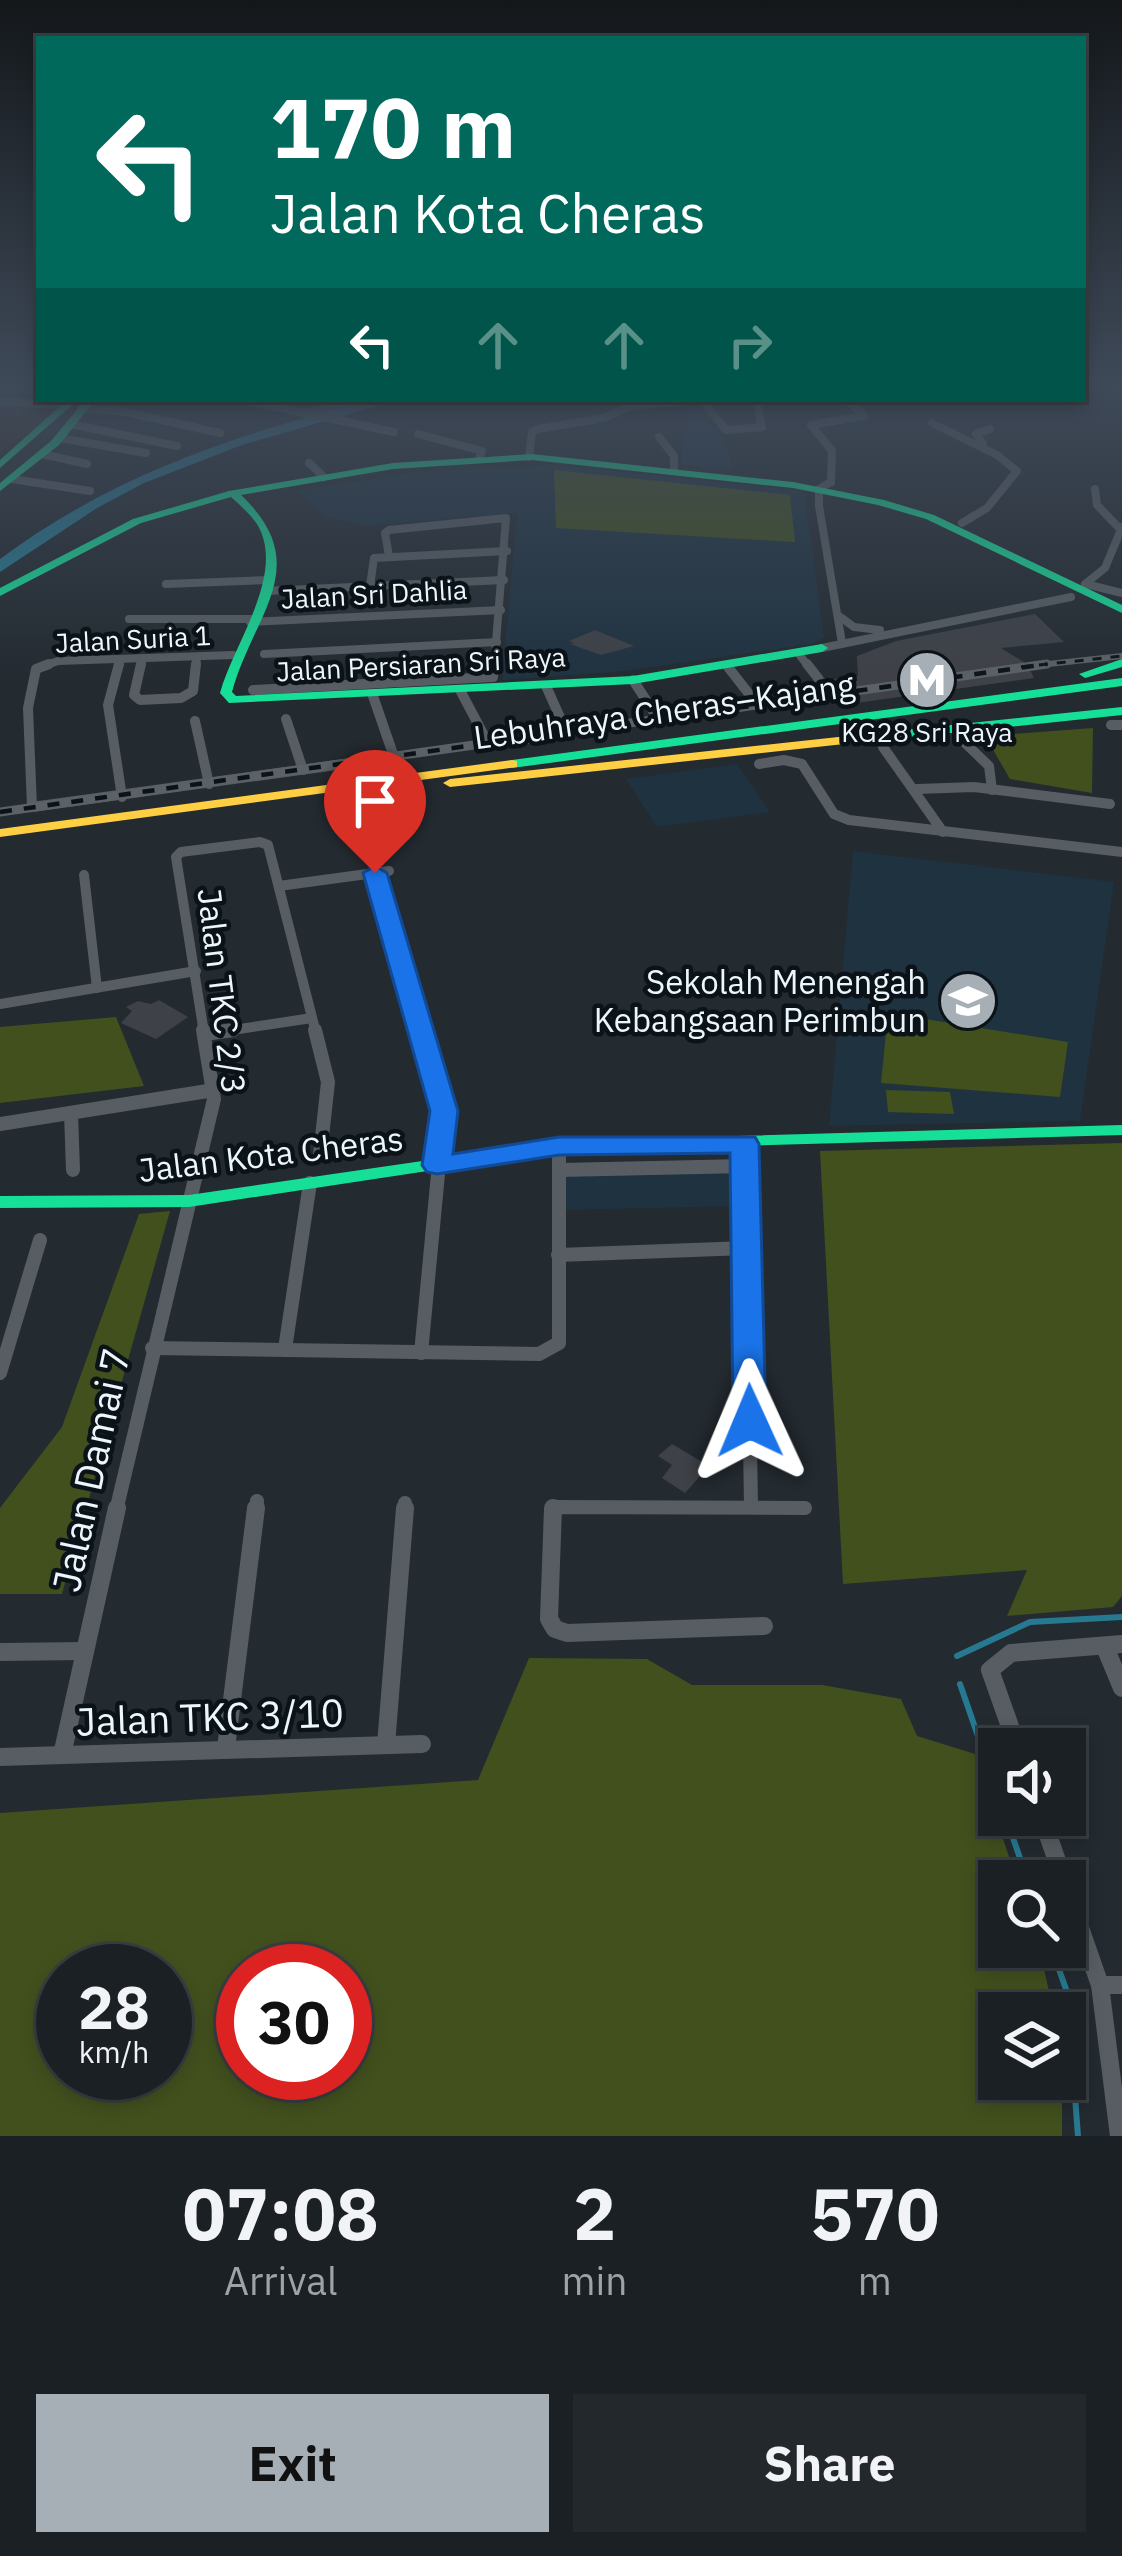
<!DOCTYPE html>
<meta charset="utf-8">
<style>
:root{--surface:#1a2024;--page:#23282c;--text:#f1f3f6;--muted:#9fa3a6;--line:#383e41;--accent:#a6afb5}
body{margin:0;font-family:"IBM Plex Sans",sans-serif;background:var(--page);color:var(--text);height:100vh;display:flex;flex-direction:column;font-size:45px;white-space:nowrap}
*{box-sizing:border-box;margin:0}
p{font-size:39px;color:var(--muted)}
.icon{flex:none;width:66px;height:66px;fill:none;stroke:currentColor;stroke-width:2;stroke-linecap:round;stroke-linejoin:round}
.map{position:relative;height:2136px;overflow:hidden}
.panel{display:flex;flex-direction:column;background:var(--surface);flex:1}
.panel>*{flex:none}
.banner{position:absolute;left:36px;top:36px;width:1050px;height:366px;border-radius:0px;box-shadow:0 6px 18px #0003,0 0 0 3px var(--line);background:#00695c;color:#fff;overflow:hidden}
.buttons{position:absolute;left:978px;top:1728px;display:grid;gap:24px}
.buttons a{display:grid;place-items:center;width:108px;height:108px;border-radius:0px;background:var(--surface);box-shadow:0 6px 18px #0003,0 0 0 3px var(--line);font-size:60px}
.speed{position:absolute;left:36px;top:1944px;display:flex;gap:24px;font-size:60px;font-weight:700;text-align:center}
.speed>*{display:grid;place-content:center;width:156px;height:156px;border-radius:50%;background:var(--surface);box-shadow:0 6px 18px #0003,0 0 0 3px var(--line);line-height:1}
.speed small{font-size:30px;font-weight:400}
.speed .limit{border:18px solid #d22;background:#fff;color:#111}
.pin{position:absolute;display:grid;place-items:center;width:102px;height:102px;color:#fff;margin:-123px -51px;border-radius:50% 50% 50% 0;rotate:-45deg;box-shadow:0 0 12px #0007}
.pin .icon{rotate:45deg}
.me{position:absolute;width:132px;margin:-66px;rotate:359deg;stroke-linejoin:round;filter:drop-shadow(0 0 9px #0008)}
.turn{display:flex;align-items:center;gap:42px;height:252px;padding:0 36px;font-size:54px}
.turn .icon{width:156px;height:156px;stroke-width:2.5}
.turn b{display:block;font-size:84px;line-height:102px}
.lanes{display:flex;align-items:center;height:114px;padding:0 36px;background:#0003;justify-content:center;gap:60px;direction:ltr}
.lanes .off{opacity:.35}
.eta{display:flex;justify-content:space-evenly;align-items:center;height:204px;text-align:center}
.eta b{font-size:72px;font-weight:800;line-height:84px}
.cta{display:flex;gap:24px;margin-top:auto;padding:24px 36px}
.cta a{flex:1;height:138px;border-radius:0px;background:var(--accent);color:#111;font-size:48px;font-weight:800;line-height:138px;text-align:center}
.cta a+a{background:var(--page);color:var(--text)}
.map>svg:first-child{display:block}
.built{fill:#1f3240}
.medical{fill:#3a2c26}
.green{fill:#42501e;fill-rule:evenodd}
.lines{fill:none;stroke-linecap:round;stroke-linejoin:round}
.stream{stroke:#277991;stroke-width:6}
.river{fill:#277991;fill-rule:evenodd}
.building{fill:#3e4147}
.street-tunnel{stroke:#41494f;stroke-width:10;stroke-dasharray:10 4.5;stroke-linecap:butt}
.street-far3{stroke:#575d62;stroke-width:8}
.street-far2{stroke:#575d62;stroke-width:10}
.street-far1{stroke:#575d62;stroke-width:14}
.street{stroke:#575d62;stroke-width:18}
.fast{fill:#16e098;fill-rule:evenodd}
.slow{fill:#ffcf43;fill-rule:evenodd}
.rail-far1-casing{stroke:#5c6166;stroke-width:6}
.rail-casing{stroke:#5c6166;stroke-width:9}
.rail-far1{stroke:#0c1318;stroke-width:3;stroke-dasharray:9;stroke-linecap:butt}
.rail{stroke:#0c1318;stroke-width:4.5;stroke-dasharray:12;stroke-linecap:butt}
.route{fill:#1a73e8;stroke:#114b97;stroke-width:3}
.labels{text-anchor:middle;stroke-width:9;stroke-linejoin:round;paint-order:stroke}
.far-street-label{font-size:27px;fill:#ecf6fd;stroke:#0c1318}
.far-poi-label{font-size:27px;fill:#ecf6fd;stroke:#0c1318}
.street-label{font-size:33px;fill:#ecf6fd;stroke:#0c1318}
.poi-label{font-size:33px;fill:#ecf6fd;stroke:#0c1318;text-anchor:end}
.near-street-label{font-size:39px;fill:#ecf6fd;stroke:#0c1318}
</style>
<div class="map">
<svg width="1122" height="2136" viewBox="0 0 1122 2136">
<rect width="100%" height="100%" fill="#232a30"/>
<!-- built -->
<g class="built">
<path d="M706,404l29,66 -54,-6 5,-59z"/>
<path d="M557,465l247,26 20,147 -13,6 -185,27 -124,9 15,-167 -151,13 -40,-9 -30,-26 123,-19z"/>
<path d="M737,764l33,48 -113,15 -31,-48z"/>
<path d="M853,851l261,31 -34,239 -251,5z"/>
<path d="M739,1170l1,36 -174,4v-36z"/>
</g>
<!-- medical -->
<path class="medical" d="M0,404l57,4 -25,23 -32,20z"/>
<!-- green -->
<g class="green">
<path d="M554,470l236,25 5,47 -239,-14z"/>
<path d="M1093,728l-1,65 -82,-14 -25,-43z"/>
<path d="M888,1013l180,29 -8,55 -179,-14z"/>
<path d="M116,1017l28,69 -144,17v-76z"/>
<path d="M886,1090l64,2 4,22 -66,-2z"/>
<path d="M1122,1143v453l-9,11 -106,9 20,-46 -184,14 -23,-433z"/>
<path d="M170,1211l-108,383h-62v-86l62,-81 77,-213z"/>
<path d="M529,1658l118,1 45,26h130l79,14 16,37 58,18 42,127h-18v66h40l15,66h-55v66h63v57h-1062v-323l478,-33zM63,1971h102v102h-102zM243,1971h102v102h-102z"/>
</g>
<g class="lines">
<!-- stream -->
<g class="stream">
<path d="M957,1656l73,-34 92,-5"/>
<path d="M960,1684l39,113"/>
<path d="M1005,1815l23,66"/>
<path d="M1051,1947l16,45 11,144"/>
</g>
<!-- river -->
<path class="river" d="M378,399h24l-160,46 -98,38 -47,25 -97,64v-13c114,-85 241,-127 378,-160z"/>
</g>
<!-- building -->
<g class="building">
<path d="M1035,614l29,28 -63,6 26,16 7,14 -192,27 -20,-13 5,-12 31,-4 -1,-20 39,-15z"/>
<path d="M595,630l39,16 -33,9 -31,-11 4,-1 -5,-2z"/>
<path d="M159,1000l29,17 -32,22 -35,-16 11,-12 -6,-4 12,-6 13,3z"/>
<path d="M672,1444l37,22 -24,27 -23,-15 10,-13 -14,-9z"/>
</g>
<g class="lines">
<!-- street-tunnel -->
<path class="street-tunnel" d="M818,678l14,18"/>
<!-- street-far3 -->
<g class="street-far3">
<path d="M238,399l156,33"/>
<path d="M0,401l67,5"/>
<path d="M703,401l23,29 36,-3 -6,-28"/>
<path d="M81,409l41,2 98,22"/>
<path d="M310,412l52,-13"/>
<path d="M932,423l65,32 20,16 -30,37 -25,15"/>
<path d="M70,424l107,22"/>
<path d="M418,434l64,17 -3,8"/>
<path d="M659,437l15,19v12"/>
<path d="M59,438l87,15"/>
<path d="M983,444l-7,-10 14,-5"/>
<path d="M42,454l45,10"/>
<path d="M529,457l3,-25 5,-3 67,-11 27,-12 78,-7"/>
<path d="M309,463l15,14"/>
<path d="M12,479l78,12"/>
<path d="M831,482l-12,7v17l23,137"/>
<path d="M831,482l1,-31 -21,-26 53,-9 -18,-17"/>
<path d="M1095,489l2,16 23,24"/>
<path d="M389,556l-4,-23 4,-3 117,-12 -12,149"/>
<path d="M166,584l103,-4"/>
<path d="M1085,584l20,-16 17,-41"/>
<path d="M1086,584l36,9"/>
<path d="M370,586l4,-28 133,-7"/>
<path d="M265,591l239,-11"/>
<path d="M839,616l15,11 26,3"/>
<path d="M129,619h123"/>
<path d="M250,622l251,-12"/>
<path d="M822,648l249,-51"/>
<path d="M798,653l11,14"/>
<path d="M264,654l233,-12"/>
<path d="M41,667l17,-6 175,-6"/>
<path d="M119,667l2,-8"/>
<path d="M141,667l2,-9"/>
<path d="M196,667l1,-10"/>
</g>
<!-- street-far2 -->
<g class="street-far2">
<path d="M49,664l-13,5 -8,39 4,99 362,-50 -21,-61"/>
<path d="M119,664l-11,41 14,92"/>
<path d="M141,664l-7,31 6,5 41,-2 12,-7 3,-27"/>
<path d="M807,664l11,14"/>
<path d="M728,667l25,32"/>
<path d="M633,680l22,34"/>
<path d="M253,690l240,-13 1,-13"/>
<path d="M460,690l27,51 8,3 72,-11 -21,-47"/>
<path d="M286,719l17,51"/>
<path d="M195,721l14,63"/>
<path d="M1111,725h11"/>
<path d="M961,739l28,27 3,24"/>
<path d="M883,747l60,85"/>
<path d="M759,764l25,-4 18,4 32,50 15,6 273,32"/>
<path d="M917,789l57,-2 136,17"/>
<path d="M375,873l46,160"/>
<path d="M84,875l13,113"/>
<path d="M279,886l110,-15"/>
<path d="M0,1004l196,-33"/>
<path d="M204,1033l-28,-176 5,-5 79,-10 8,3 48,188"/>
<path d="M213,1033l99,-15"/>
</g>
<!-- street-far1 -->
<g class="street-far1">
<path d="M315,1030l13,52 -8,73"/>
<path d="M420,1030l24,81 -23,242"/>
<path d="M205,1034l28,-4"/>
<path d="M71,1113l2,57"/>
<path d="M0,1124l214,-34"/>
<path d="M745,1144l6,361"/>
<path d="M559,1170l187,-4"/>
<path d="M558,1255l188,-7"/>
<path d="M152,1348l387,6 20,-11v-197"/>
<path d="M285,1349l25,-166"/>
<path d="M0,1373l40,-133"/>
<path d="M116,1511l98,-412 -11,-69"/>
<path d="M256,1511l1,-10"/>
<path d="M404,1511l1,-8"/>
<path d="M553,1511v-4l252,1"/>
</g>
<!-- street -->
<g class="street">
<path d="M553,1508l-4,111 6,10 12,4 197,-7"/>
<path d="M1105,1647l17,41"/>
<path d="M0,1652l85,-1"/>
<path d="M386,1745l19,-237"/>
<path d="M226,1748l30,-240"/>
<path d="M1018,1749l-28,-79 21,-17 111,-9"/>
<path d="M62,1755l55,-247"/>
<path d="M0,1757l422,-13"/>
<path d="M1041,1815l23,66"/>
<path d="M1065,1885l35,100 19,151"/>
<path d="M1100,1985h22"/>
</g>
<!-- fast -->
<g class="fast">
<path d="M68,399h11l-79,69v-8z"/>
<path d="M86,399h10l-37,46 -59,46v-8l51,-42z"/>
<path d="M532,454l261,28 91,18 50,15 188,90v8l-196,-94 -48,-14 -85,-17 -261,-28 -139,9 -152,26c75,71 12,119 -9,197l4,4 397,-20 189,-32 6,4 -6,4 -189,32 -404,19 -9,-10c13,-49 67,-119 37,-169 -7,-10 -17,-19 -26,-27l-90,26 -141,73v-8l133,-69 96,-28 164,-28z"/>
<path d="M1122,659v8l-37,11 -6,-4z"/>
<path d="M1122,678v8l-610,82 -7,-4 7,-4z"/>
<path d="M1122,707v8l-219,23 -7,-4 7,-4z"/>
<path d="M1122,1125v10l-563,16 -370,56 -189,1v-12l189,-1 370,-54z"/>
</g>
<!-- slow -->
<g class="slow">
<path d="M903,730l7,4 -2,3 -458,50 -7,-4 7,-4z"/>
<path d="M512,760l5,1v6l-517,70v-8z"/>
</g>
<!-- rail-far1 casing -->
<g class="rail-far1-casing">
<path id="rail-far1" d="M1021,667l101,-11"/>
</g>
<!-- rail casing -->
<g class="rail-casing">
<path id="rail" d="M0,812l1047,-148"/>
</g>
<!-- rail-far1 -->
<use href="#rail-far1" class="rail-far1"/>
<!-- rail -->
<use href="#rail" class="rail"/>
</g>
<!-- sky -->
<linearGradient id="sky" x2="0" y2="1"><stop stop-color="#13171a"/><stop offset="0.56" stop-color="#3f4a59"/><stop offset="1" stop-color="#3f4a59" stop-opacity="0"/></linearGradient>
<rect width="1122" height="686" fill="url(#sky)"/>
<!-- route -->
<path class="route" d="M375,866l12,7 71,238 -5,43 106,-17h196l4,7 7,277 -4,9h-24l-5,-9 -3,-268 -171,2 -122,19 -10,-2 -5,-7 8,-54 -67,-238z"/>
<!-- icons -->
<defs>
<g id="metro-disc" transform="scale(3)"><circle r="9.5" fill="#a6afb5" stroke="#0c1318"/><path d="M-5.5 5V-5H-3L0 0L3-5H5.5V5H3V-.5L0 4L-3-.5V5Z" fill="#fff"/></g>
<g id="school-disc" transform="scale(3)"><circle r="9.5" fill="#a6afb5" stroke="#0c1318"/><path d="M0-5L7-2L0 1L-7-2ZM-4 1L0 2.5L4 1V4Q0 6-4 4Z" fill="#fff"/></g>
</defs>
<g fill-rule="evenodd">
<use href="#metro-disc" x="927" y="680"/>
<use href="#school-disc" x="968" y="1001"/>
</g>
<g class="labels">
<!-- far-street labels -->
<g class="far-street-label">
<text transform="translate(374 595) rotate(-3)" y="9">Jalan Sri Dahlia</text>
<text transform="translate(133 640) rotate(-3)" y="9">Jalan Suria 1</text>
<text transform="translate(421 665) rotate(-3)" y="9">Jalan Persiaran Sri Raya</text>
</g>
<!-- far-poi labels -->
<g class="far-poi-label">
<text x="927" y="742">KG28 Sri Raya</text>
</g>
<!-- street labels -->
<g class="street-label">
<text transform="translate(664 711) rotate(-8)" y="12">Lebuhraya Cheras–Kajang</text>
<text transform="translate(222 991) rotate(83)" y="12">Jalan TKC 2/3</text>
<text transform="translate(271 1154) rotate(-7)" y="12">Jalan Kota Cheras</text>
</g>
<!-- poi labels -->
<g class="poi-label">
<text x="926" y="994">Sekolah Menengah<tspan x="926" dy="38">Kebangsaan Perimbun</tspan></text>
</g>
<!-- near-street labels -->
<g class="near-street-label">
<text transform="translate(91 1470) rotate(-78)" y="14">Jalan Damai 7</text>
<text transform="translate(210 1717) rotate(-2)" y="14">Jalan TKC 3/10</text>
</g>
</g>
</svg>
<div class="buttons">
<a><svg class="icon" aria-label="sound" viewBox="0 0 24 24"><path d="M4 9h4l5-4v14l-5-4H4zM17 9q2 3 0 6"/></svg></a>
<a><svg class="icon" aria-label="search" viewBox="0 0 24 24"><circle cx="10" cy="10" r="6"/><path d="M15 15l6 6"/></svg></a>
<a><svg class="icon" aria-label="layers" viewBox="0 0 24 24"><path d="M12 4l9 5-9 5-9-5zM3 14l9 5 9-5"/></svg></a>
</div>
<div class="speed"><div>28<small>km/h</small></div><div class="limit">30</div></div>
<div class="pin" style="left:375px;top:873px;background:#d93025"><svg class="icon" aria-label="arrive" viewBox="0 0 24 24"><path d="M6 21V4h12l-3 4 3 4H6"/></svg></div>
<svg class="me" style="left:750px;top:1421px" viewBox="-20 -20 40 40"><path d="M0-17L14 15 0 8-14 15z" fill="#1a73e8" stroke="#fff" stroke-width="4"/></svg>
<div class="banner">
<div class="turn"><svg class="icon" aria-label="left" viewBox="0 0 24 24"><path d="M17 20v-9H6M10 6l-5 5 5 5"/></svg><div><b>170 m</b>Jalan Kota Cheras</div></div>
<div class="lanes"><svg class="icon" aria-label="left" viewBox="0 0 24 24"><path d="M17 20v-9H6M10 6l-5 5 5 5"/></svg><svg class="icon off" aria-label="ahead" viewBox="0 0 24 24"><path d="M12 20V5M6 11l6-6 6 6"/></svg><svg class="icon off" aria-label="ahead" viewBox="0 0 24 24"><path d="M12 20V5M6 11l6-6 6 6"/></svg><svg class="icon off" aria-label="right" viewBox="0 0 24 24"><path d="M7 20v-9h11M14 6l5 5-5 5"/></svg></div>
</div>
</div>
<section class="panel">
<div class="eta">
<div><b>07:08</b><p>Arrival</p></div>
<div><b>2</b><p>min</p></div>
<div><b>570</b><p>m</p></div>
</div>
<div class="cta"><a>Exit</a><a>Share</a></div>
</section>
